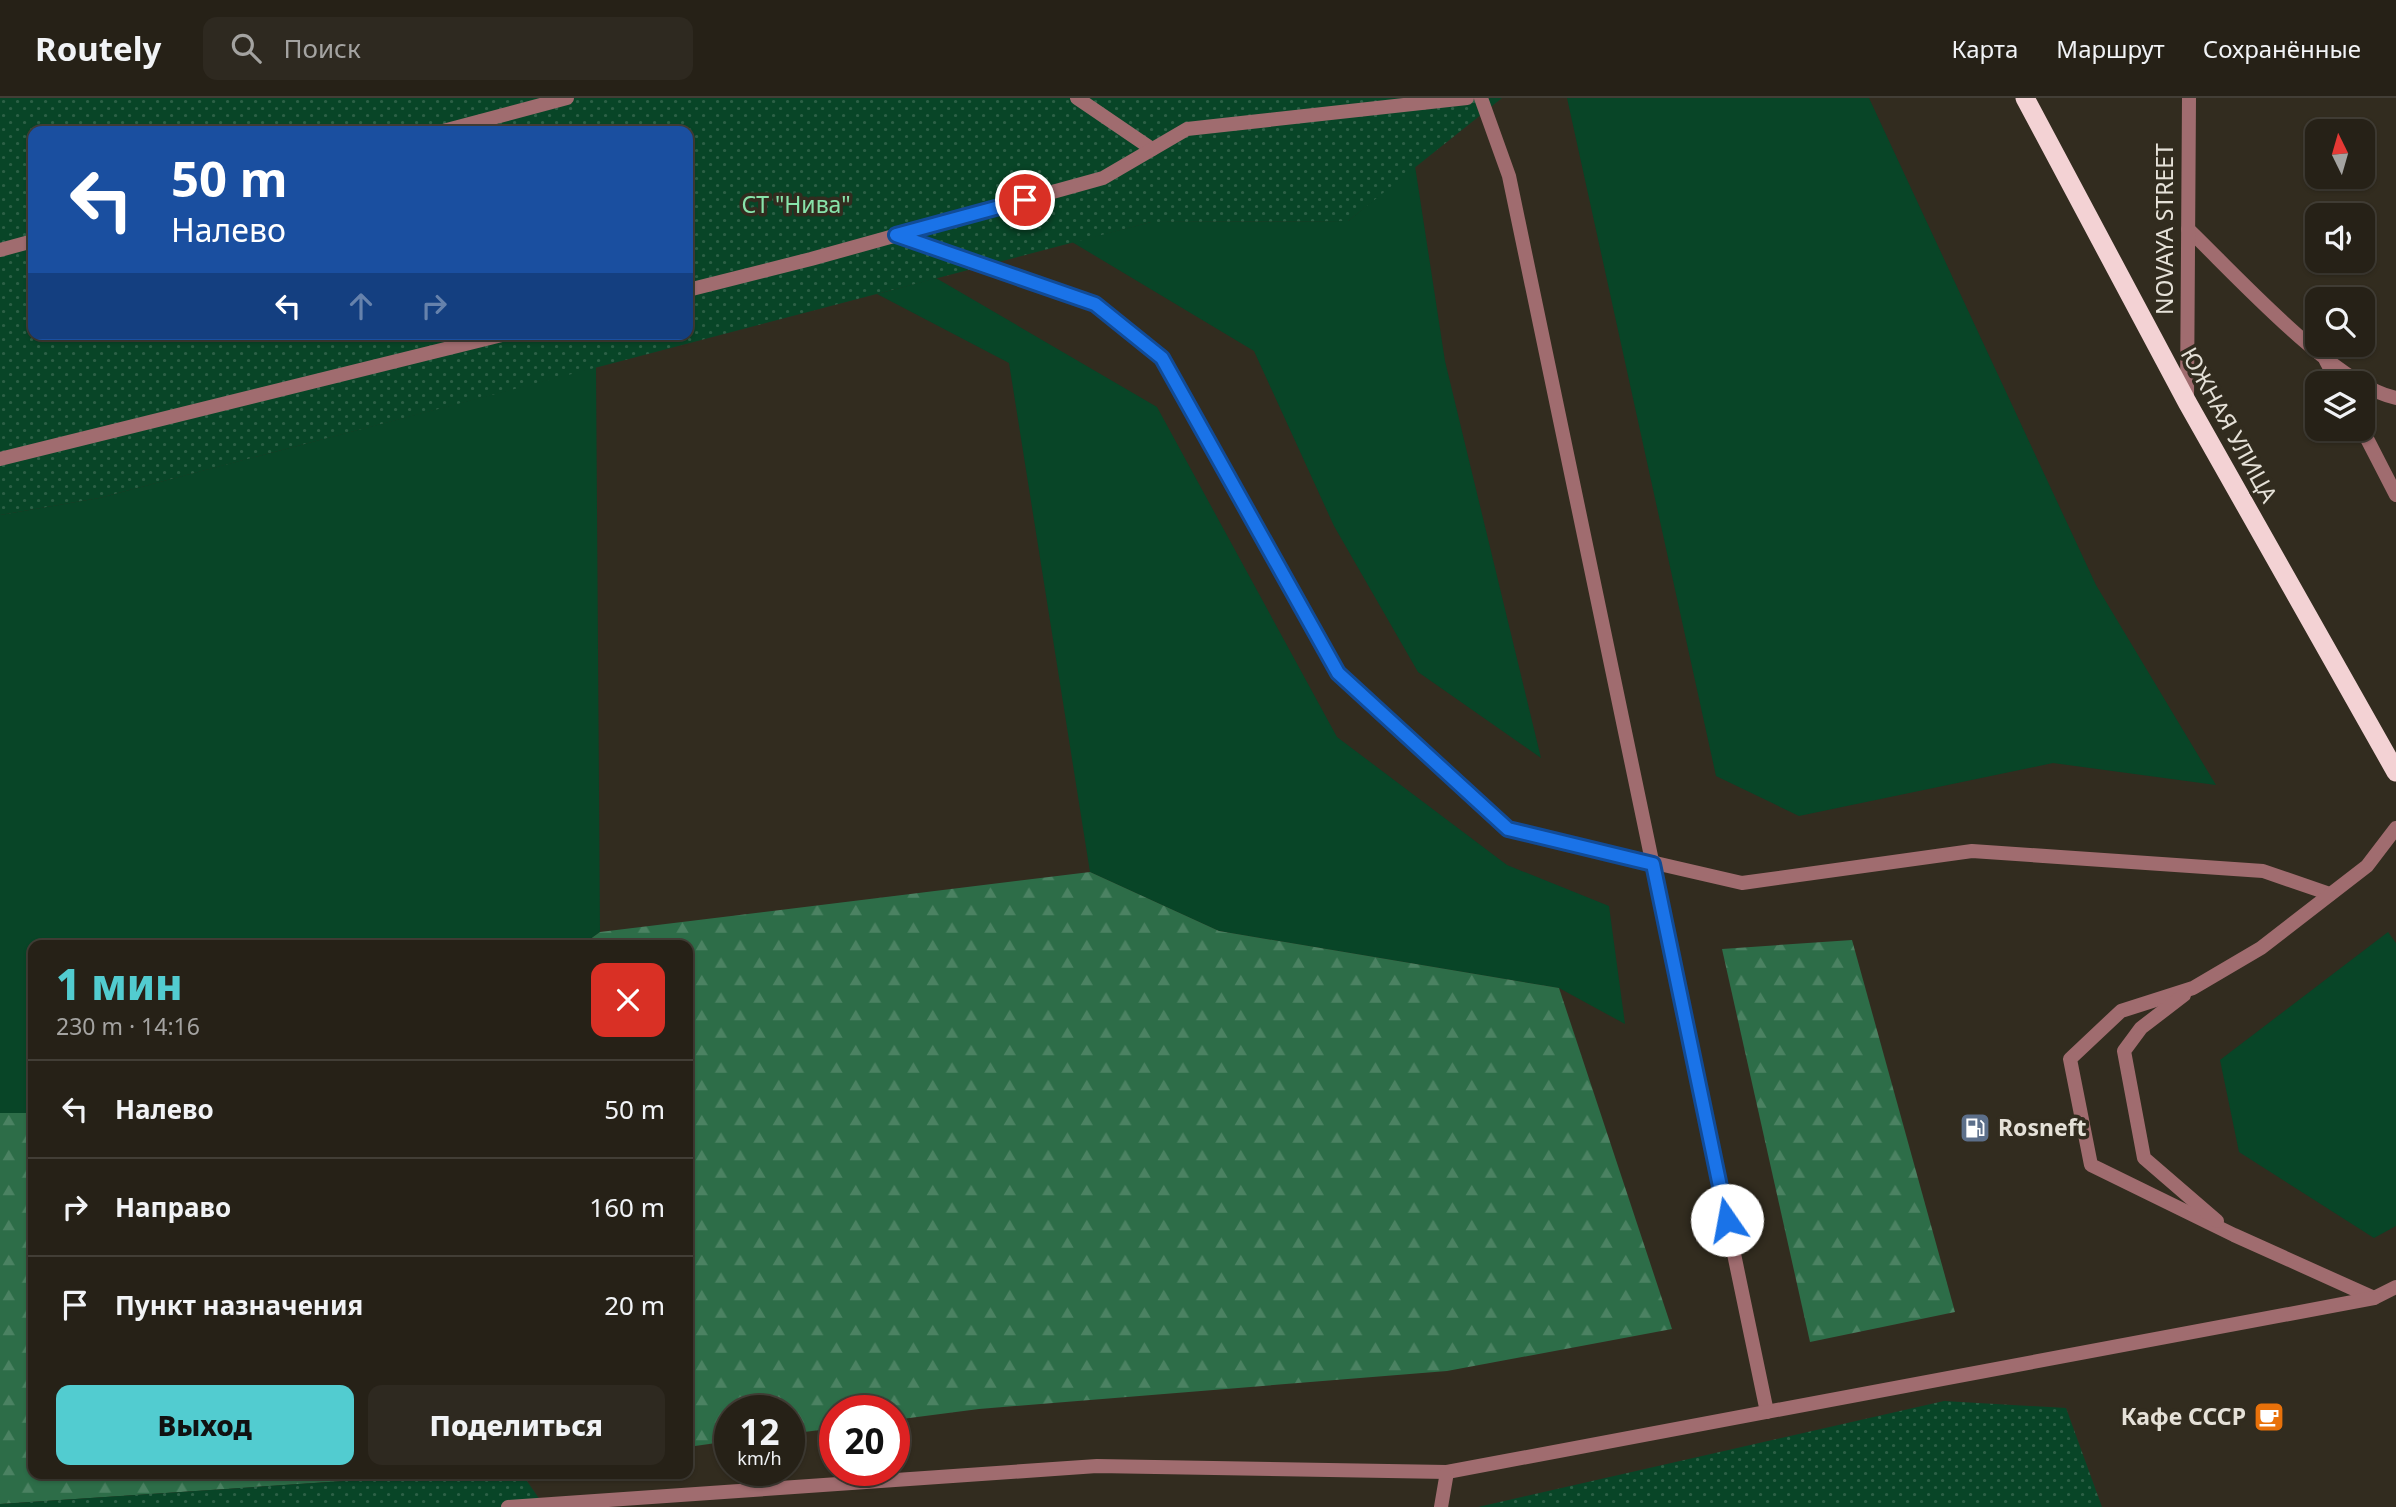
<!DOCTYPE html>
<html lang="ru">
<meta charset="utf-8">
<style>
:root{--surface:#262117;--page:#2e2920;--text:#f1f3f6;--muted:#a4a3a1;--line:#423e36;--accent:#52ccd0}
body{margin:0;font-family:"Noto Sans",sans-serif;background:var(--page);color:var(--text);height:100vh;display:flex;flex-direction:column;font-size:26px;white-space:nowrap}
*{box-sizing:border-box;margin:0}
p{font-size:23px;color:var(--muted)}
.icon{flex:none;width:38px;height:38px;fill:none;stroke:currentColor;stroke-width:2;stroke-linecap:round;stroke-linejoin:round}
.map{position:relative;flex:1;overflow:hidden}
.sheet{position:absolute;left:28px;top:842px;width:665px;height:539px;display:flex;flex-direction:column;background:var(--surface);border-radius:14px;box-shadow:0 2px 5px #0004,0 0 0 2px var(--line)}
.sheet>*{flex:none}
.guide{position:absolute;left:28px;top:28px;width:665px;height:214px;border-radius:14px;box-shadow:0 2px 5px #0004,0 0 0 2px var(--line);background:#1a4fa0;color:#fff;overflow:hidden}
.needle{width:46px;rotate:355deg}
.controls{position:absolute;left:2305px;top:21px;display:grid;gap:14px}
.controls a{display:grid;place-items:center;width:70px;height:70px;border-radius:14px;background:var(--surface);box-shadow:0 2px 5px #0004,0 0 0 2px var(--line);font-size:35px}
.speed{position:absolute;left:714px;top:1297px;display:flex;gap:14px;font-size:35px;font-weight:700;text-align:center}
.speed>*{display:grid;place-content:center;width:91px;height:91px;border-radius:50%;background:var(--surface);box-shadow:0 2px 5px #0004,0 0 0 2px var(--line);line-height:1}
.speed small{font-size:18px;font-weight:400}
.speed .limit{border:10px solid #d22;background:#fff;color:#111}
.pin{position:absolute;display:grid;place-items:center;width:60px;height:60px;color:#fff;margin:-30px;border:4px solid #fff;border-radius:50%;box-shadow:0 2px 7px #0007}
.me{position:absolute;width:77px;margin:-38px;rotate:348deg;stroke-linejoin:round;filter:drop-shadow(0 0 5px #0008)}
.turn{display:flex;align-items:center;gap:24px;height:147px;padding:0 28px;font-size:32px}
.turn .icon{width:91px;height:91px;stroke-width:2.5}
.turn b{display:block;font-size:49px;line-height:60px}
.lanes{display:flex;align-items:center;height:66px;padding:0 28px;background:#0003;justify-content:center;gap:35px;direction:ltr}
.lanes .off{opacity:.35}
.round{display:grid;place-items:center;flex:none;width:74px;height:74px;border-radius:14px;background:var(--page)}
.overview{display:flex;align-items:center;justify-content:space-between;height:119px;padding:0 28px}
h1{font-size:42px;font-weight:800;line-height:52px;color:var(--accent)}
.action{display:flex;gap:14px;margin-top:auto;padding:14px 28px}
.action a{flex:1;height:80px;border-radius:14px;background:var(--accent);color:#111;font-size:28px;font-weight:800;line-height:80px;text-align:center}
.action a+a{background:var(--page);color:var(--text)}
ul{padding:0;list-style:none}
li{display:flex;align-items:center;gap:21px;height:98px;padding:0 28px;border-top:2px solid var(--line)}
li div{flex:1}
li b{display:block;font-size:26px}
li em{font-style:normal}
header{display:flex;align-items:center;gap:42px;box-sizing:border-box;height:98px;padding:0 35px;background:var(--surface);border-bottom:2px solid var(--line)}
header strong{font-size:33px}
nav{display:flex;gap:38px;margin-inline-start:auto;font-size:24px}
.search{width:490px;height:63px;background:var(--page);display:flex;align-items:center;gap:18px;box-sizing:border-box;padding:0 24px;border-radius:14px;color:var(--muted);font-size:26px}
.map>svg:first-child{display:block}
.grass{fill:#084527}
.forest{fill:url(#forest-firs)}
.garden{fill:url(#garden-dots);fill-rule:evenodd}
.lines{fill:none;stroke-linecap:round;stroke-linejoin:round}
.service{stroke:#a06c6f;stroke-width:14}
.minor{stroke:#a06c6f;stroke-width:14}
.trunk{stroke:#f3d2d4;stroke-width:19}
.route-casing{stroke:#114b97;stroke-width:18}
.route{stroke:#1a73e8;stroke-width:12}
.labels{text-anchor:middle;stroke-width:7;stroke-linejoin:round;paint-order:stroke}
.park-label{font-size:23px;fill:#88e3aa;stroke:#322c1f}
.street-label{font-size:23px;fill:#e5e1d8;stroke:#322c1f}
.poi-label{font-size:23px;font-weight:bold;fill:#e5e1d8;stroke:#322c1f;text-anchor:start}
</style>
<header>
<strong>Routely</strong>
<div class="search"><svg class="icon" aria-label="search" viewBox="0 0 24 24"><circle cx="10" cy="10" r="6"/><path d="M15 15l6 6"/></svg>Поиск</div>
<nav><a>Карта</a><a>Маршрут</a><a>Сохранённые</a></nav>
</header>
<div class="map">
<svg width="2396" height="1409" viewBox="0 0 2396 1409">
<defs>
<pattern id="forest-firs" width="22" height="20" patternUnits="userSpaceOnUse" patternTransform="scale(1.75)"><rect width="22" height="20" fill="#2d6d48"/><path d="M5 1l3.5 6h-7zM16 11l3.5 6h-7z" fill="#4b8262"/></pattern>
<pattern id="garden-dots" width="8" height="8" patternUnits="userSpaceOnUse" patternTransform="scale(1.75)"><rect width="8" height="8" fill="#084527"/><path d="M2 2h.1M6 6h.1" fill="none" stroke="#2c6046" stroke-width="1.8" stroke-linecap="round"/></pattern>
</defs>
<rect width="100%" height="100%" fill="#322c1f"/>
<!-- grass -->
<g class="grass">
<path d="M1567,0h302l227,487 120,200 -163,-22 -254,53 -83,-40z"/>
<path d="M1415,68l30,195 96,397 -123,-86 -84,-146 -80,-175 -182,-109 79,-20 197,-1z"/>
<path d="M936,180l221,129 180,330 170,128 102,41 16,118 -66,-36 -340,-57 -129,-59 -81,-509 -132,-69z"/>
<path d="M596,269l4,565 -18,13h-549v168h-33v-598l99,-17z"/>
<path d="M2388,834l8,11v283l-22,12 -135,-86 -19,-92z"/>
</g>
<!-- forest -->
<g class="forest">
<path d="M1090,774l129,59 340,57 113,341 -225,42 -468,38 -85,11v-10h-59v18l-46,6v-24h-59v31l-42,6v-502h-106l18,-13z"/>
<path d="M1852,842l103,372 -145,30 -88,-393z"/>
<path d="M0,1015h33v361h416l-449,30z"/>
</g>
<!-- garden -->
<g class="garden">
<path d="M0,0h1502l-154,123 -197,1 -1052,276 -99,17zM33,33h655v203h-655z"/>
<path d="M1944,1303l122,7 36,99h-624z"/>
<path d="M449,1376h73l23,33h-545v-3z"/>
</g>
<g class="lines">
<!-- service -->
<g class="service">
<path d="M1077,0l75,51"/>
<path d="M1481,0l28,78 258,1236"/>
<path d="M443,33l124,-33"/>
<path d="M2188,131c48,46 147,156 208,169"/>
<path d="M896,137l199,69 67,54 176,315 170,156 234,54 230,-32 291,20 67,23"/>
<path d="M0,152l33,-9"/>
<path d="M688,192l123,-31 292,-81 84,-49 280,-31"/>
<path d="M2326,263l12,22"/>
<path d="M2362,331l34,66"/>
<path d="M0,361l506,-125"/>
<path d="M2396,730l-29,38 -106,82 -68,40 -72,23 -51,48 21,106 143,70 140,63 22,-11"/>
<path d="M2184,897l-43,33 -17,23 20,107 73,63"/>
<path d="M508,1409l589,-41 350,6 927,-174"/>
<path d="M1441,1409l6,-35"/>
</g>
<!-- minor -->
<path class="minor" d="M2187,303l2,-303"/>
<!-- trunk -->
<path class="trunk" d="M2025,0l162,304 209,370"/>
</g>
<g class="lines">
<!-- route casing -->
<g class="route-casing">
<path id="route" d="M1025,102l-129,35 199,69 67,54 176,315 170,156 145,35 74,356"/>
</g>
<!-- route -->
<use href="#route" class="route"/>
</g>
<!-- icons -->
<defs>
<g id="fuel-square" transform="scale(1.575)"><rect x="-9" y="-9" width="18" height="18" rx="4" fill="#5c6f8a" stroke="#322c1f"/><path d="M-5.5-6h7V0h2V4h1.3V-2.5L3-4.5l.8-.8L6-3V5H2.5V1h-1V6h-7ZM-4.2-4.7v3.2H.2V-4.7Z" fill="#fff"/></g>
<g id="cafe-square" transform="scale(1.575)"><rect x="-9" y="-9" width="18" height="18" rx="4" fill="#e8710a" stroke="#322c1f"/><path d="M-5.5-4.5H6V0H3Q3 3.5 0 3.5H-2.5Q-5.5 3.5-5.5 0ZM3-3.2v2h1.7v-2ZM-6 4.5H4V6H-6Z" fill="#fff"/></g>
</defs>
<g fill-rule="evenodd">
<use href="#fuel-square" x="1975" y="1030"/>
<use href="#cafe-square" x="2269" y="1319"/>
</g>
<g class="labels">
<!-- park labels -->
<g class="park-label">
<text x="796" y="115">СТ "Нива"</text>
</g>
<!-- street labels -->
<g class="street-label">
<text transform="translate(2165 131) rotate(-90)" y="8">NOVAYA STREET</text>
<text transform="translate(2229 327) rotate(61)" y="8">ЮЖНАЯ УЛИЦА</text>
</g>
<!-- poi labels -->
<g class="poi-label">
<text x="1998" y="1038">Rosneft</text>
<text x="2246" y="1327" text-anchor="end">Кафе СССР</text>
</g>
</g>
</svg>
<div class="controls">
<a><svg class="needle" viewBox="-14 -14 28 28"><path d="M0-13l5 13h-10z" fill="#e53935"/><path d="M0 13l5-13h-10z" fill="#a4a3a1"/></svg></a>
<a><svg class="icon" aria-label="sound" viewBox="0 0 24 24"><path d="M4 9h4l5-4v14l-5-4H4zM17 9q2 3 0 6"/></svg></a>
<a><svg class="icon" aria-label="search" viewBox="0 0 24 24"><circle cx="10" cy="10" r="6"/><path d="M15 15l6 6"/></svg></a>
<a><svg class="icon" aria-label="layers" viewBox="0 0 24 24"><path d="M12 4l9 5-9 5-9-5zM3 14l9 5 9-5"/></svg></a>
</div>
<div class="speed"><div>12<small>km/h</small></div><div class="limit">20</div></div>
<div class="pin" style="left:1025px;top:102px;background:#d93025"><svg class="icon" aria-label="arrive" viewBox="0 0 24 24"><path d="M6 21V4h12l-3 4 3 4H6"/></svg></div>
<svg class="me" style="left:1727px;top:1122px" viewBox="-20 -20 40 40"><circle r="19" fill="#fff"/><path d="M0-13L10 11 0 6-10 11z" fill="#1a73e8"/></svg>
<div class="guide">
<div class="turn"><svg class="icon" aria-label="left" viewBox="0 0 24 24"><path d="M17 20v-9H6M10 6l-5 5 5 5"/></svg><div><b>50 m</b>Налево</div></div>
<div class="lanes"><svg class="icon" aria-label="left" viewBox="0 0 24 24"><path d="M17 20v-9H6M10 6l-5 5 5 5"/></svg><svg class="icon off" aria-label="ahead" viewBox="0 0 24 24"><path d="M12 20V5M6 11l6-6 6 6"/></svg><svg class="icon off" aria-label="right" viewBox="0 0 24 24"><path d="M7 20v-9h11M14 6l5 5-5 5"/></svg></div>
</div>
<section class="sheet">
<div class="overview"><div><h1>1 мин</h1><p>230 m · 14:16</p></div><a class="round" style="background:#d93025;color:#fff"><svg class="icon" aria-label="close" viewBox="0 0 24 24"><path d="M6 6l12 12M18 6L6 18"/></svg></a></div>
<ul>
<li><svg class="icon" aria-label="left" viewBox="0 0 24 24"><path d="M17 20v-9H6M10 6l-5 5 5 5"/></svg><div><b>Налево</b></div><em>50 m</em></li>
<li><svg class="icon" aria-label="right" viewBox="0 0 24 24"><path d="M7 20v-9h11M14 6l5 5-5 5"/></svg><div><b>Направо</b></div><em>160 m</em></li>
<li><svg class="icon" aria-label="arrive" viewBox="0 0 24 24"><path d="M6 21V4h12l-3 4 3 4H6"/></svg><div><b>Пункт назначения</b></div><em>20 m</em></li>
</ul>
<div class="action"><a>Выход</a><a>Поделиться</a></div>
</section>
</div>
